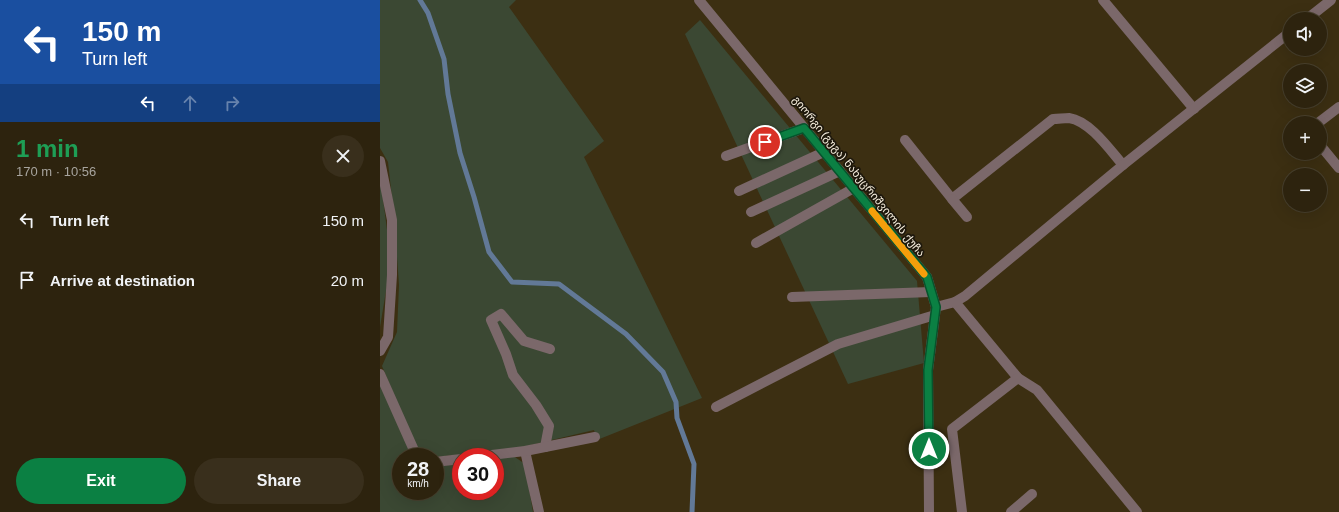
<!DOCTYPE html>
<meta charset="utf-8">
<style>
:root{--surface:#2d230e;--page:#392f1c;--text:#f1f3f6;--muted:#a7a49e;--line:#48402e;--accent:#0b8043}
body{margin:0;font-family:Arial,"Noto Sans Georgian",sans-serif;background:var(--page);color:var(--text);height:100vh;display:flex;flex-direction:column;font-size:15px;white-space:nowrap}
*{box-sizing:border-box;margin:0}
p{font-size:13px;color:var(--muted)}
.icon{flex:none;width:22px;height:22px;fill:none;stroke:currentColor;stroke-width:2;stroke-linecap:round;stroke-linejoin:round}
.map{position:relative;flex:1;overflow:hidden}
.panel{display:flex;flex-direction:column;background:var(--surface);width:380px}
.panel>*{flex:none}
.banner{background:#1a4fa0;color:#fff;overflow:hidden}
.controls{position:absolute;left:903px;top:12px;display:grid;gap:8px}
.controls a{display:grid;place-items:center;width:44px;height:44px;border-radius:50%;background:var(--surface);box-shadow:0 4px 16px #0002,0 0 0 1px var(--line);font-size:20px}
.speed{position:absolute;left:12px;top:448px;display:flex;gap:8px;font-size:20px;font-weight:700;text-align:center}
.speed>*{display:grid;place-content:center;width:52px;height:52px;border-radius:50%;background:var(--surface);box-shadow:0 4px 16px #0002,0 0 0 1px var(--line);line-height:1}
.speed small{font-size:10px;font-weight:400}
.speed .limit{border:6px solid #d22;background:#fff;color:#111}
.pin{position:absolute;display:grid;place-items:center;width:34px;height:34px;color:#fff;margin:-17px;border:2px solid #fff;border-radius:50%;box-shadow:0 1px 4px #0007}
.me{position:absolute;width:44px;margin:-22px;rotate:0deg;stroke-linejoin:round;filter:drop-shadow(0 0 3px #0008)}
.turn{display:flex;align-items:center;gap:14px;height:84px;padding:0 16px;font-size:18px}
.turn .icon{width:52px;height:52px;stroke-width:2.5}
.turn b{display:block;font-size:28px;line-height:34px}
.lanes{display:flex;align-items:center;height:38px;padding:0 16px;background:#0003;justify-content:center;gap:20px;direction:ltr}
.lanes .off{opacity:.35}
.round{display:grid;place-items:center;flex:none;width:42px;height:42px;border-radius:21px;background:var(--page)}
.summary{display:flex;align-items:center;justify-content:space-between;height:68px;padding:0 16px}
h1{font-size:24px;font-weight:700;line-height:30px;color:#1e9e55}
.button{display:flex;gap:8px;margin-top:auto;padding:8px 16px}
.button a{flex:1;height:46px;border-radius:24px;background:var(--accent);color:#fff;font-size:16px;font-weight:700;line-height:46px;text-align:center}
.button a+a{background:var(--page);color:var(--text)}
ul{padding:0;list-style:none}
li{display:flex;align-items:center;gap:12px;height:60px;padding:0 16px}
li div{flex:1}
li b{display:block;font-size:15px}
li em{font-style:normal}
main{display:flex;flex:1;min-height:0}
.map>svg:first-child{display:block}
.green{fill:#3b4833}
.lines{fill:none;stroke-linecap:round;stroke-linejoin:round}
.stream{stroke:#627997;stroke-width:5}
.lane{stroke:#7b686a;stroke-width:10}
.street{stroke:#7b686a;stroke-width:10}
.route-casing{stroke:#07532c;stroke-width:10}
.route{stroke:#0b8043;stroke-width:7}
.slow{stroke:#f59e0b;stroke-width:7}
.labels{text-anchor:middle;stroke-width:3.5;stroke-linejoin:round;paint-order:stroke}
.street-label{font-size:11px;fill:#f8f0df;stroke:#1e180c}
</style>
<main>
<section class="panel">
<div class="banner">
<div class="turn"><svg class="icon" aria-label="left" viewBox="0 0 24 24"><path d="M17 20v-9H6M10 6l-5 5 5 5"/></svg><div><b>150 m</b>Turn left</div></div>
<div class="lanes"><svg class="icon" aria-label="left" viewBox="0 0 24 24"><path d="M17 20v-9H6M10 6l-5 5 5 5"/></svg><svg class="icon off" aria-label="ahead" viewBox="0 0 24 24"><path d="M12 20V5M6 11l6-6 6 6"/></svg><svg class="icon off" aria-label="right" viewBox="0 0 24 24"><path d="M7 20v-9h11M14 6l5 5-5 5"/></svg></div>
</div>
<div class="summary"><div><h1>1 min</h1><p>170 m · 10:56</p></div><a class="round"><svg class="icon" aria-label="close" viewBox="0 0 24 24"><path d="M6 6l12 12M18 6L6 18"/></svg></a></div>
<ul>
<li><svg class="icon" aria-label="left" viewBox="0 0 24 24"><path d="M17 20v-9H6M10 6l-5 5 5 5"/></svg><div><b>Turn left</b></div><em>150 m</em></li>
<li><svg class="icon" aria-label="arrive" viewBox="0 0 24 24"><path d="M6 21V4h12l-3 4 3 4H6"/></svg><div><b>Arrive at destination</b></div><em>20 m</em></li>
</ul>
<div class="button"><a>Exit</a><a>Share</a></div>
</section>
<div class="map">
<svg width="959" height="512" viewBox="0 0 959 512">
<rect width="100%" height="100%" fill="#3c2f12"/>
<!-- green -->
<g class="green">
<path d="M0,0h136l-7,7 95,134 -20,16 118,241 -105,42 -3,-10 -80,19 -79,8h-15l-38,-91 15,-34 2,-47 -5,-69 -6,-54 -8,-14z"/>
<path d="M320,20l217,261 7,82 -76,21 -163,-350z"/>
<path d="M0,175l11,86 -11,66z"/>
<path d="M0,383l32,74h-11v34h34v-24l26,-4v28h34v-33l17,-3 13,9 8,48h-153z"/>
</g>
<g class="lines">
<!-- stream -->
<path class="stream" d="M40,0l8,13 16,46 4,35 12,59 14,44 15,55 23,30 47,2 67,50 37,38 13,30 1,16 17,46 -2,48"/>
<!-- lane -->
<g class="lane">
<path d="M723,0l91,109"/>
<path d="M938,123l21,-16"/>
<path d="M525,140l47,59 101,-80c5,0 11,-1 16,-1 21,3 41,32 54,47"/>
<path d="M940,145l19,23"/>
<path d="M346,156l78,-28"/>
<path d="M359,191l85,-39"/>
<path d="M572,199l15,18"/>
<path d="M371,212l89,-41"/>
<path d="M376,243l98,-55"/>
<path d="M412,297l139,-5"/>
<path d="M575,302l63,76 19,12 100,122"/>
<path d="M0,374l37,83"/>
<path d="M336,407l122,-63 97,-29"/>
<path d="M165,447l4,-21 -13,-21 -23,-30 -7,-21 -15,-34 10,-6 23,27 26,8"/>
<path d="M145,451l14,61"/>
<path d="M95,457l50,-6 70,-14"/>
<path d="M55,462l26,-3"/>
<path d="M582,512l-10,-83 66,-51"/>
<path d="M631,512l21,-18"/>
</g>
<!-- street -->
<g class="street">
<path d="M319,0l228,277 9,30 -8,63 1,142"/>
<path d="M927,19l24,-19"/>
<path d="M0,161l12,59v55l-4,62 -8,14"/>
<path d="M556,307l19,-5 10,-6 158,-131 167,-133"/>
</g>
</g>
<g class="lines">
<!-- route casing -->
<g class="route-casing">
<path id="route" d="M385,142l39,-14 123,149 9,30 -8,63 1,79"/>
</g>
<!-- route -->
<use href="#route" class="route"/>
<!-- slow -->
<path class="slow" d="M492,211l52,63"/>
</g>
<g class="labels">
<!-- street labels -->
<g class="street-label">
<text transform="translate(479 176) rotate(51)" y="4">გიორგი (გუგა) ნახუცრიშვილის ქუჩა</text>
</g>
</g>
</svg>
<div class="controls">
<a><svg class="icon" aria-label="sound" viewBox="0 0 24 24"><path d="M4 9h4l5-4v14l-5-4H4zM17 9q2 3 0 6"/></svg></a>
<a><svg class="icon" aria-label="layers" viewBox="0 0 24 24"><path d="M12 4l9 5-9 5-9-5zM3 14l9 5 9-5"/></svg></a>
<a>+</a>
<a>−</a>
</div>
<div class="speed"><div>28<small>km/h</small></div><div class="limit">30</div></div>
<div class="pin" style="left:385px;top:142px;background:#d93025"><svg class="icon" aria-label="arrive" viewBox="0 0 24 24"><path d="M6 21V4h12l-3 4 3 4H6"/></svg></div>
<svg class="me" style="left:549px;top:449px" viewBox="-20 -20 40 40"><circle r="17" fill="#0b8043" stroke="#fff" stroke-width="3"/><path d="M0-11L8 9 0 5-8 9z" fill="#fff"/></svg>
</div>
</main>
